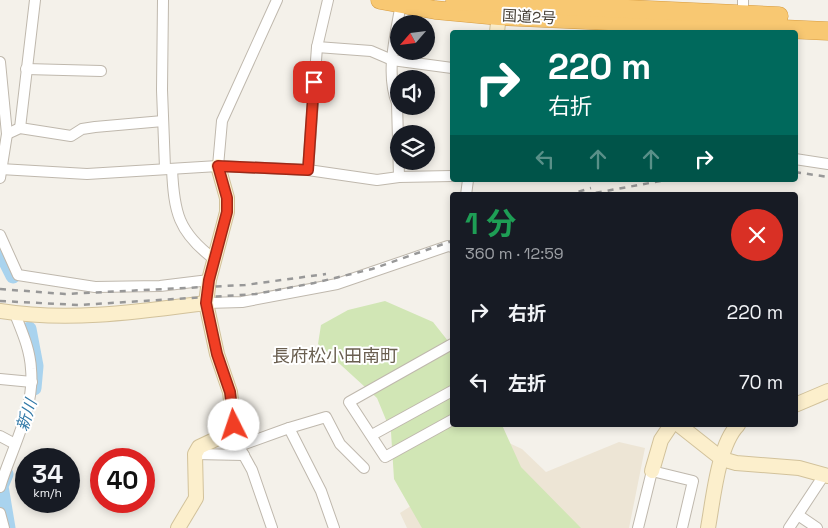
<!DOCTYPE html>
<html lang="ja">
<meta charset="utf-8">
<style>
:root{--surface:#171b24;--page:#242831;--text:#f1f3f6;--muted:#9ea1a6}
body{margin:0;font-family:"Space Grotesk","Noto Sans JP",sans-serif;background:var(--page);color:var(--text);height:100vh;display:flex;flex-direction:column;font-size:19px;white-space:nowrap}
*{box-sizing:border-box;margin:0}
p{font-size:16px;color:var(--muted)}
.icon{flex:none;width:28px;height:28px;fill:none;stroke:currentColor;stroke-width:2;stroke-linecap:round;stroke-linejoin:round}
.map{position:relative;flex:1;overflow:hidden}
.side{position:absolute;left:450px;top:192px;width:348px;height:235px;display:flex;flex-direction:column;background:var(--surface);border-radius:5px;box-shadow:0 2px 8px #0003}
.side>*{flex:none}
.hud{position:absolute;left:450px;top:30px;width:348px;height:152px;border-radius:5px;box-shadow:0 2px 8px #0003;background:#00695c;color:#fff;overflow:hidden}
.needle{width:32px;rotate:242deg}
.tools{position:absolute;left:390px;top:15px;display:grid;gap:10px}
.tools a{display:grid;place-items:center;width:45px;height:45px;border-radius:50%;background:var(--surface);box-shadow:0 2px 8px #0003;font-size:25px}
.speed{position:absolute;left:15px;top:448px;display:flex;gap:10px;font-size:25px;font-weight:700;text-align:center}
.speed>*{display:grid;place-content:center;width:65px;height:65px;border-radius:50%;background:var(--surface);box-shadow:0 2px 8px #0003;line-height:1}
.speed small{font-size:12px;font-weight:400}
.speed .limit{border:8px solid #d22;background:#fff;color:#111}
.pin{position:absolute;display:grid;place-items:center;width:42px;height:42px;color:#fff;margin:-21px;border-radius:10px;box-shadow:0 2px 8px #0006}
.me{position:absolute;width:55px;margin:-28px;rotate:356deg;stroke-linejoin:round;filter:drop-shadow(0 0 4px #0008)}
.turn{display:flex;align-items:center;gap:18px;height:105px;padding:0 15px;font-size:22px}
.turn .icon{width:65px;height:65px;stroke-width:2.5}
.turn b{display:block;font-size:35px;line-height:42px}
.lanes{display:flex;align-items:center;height:48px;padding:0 15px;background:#0003;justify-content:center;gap:25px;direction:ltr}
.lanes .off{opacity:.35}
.round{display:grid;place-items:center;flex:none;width:52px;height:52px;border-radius:26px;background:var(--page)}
.summary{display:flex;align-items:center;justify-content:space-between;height:85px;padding:0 15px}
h1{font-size:30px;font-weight:700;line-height:38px;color:#1e9e55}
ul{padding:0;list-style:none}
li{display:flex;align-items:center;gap:15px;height:70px;padding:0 15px}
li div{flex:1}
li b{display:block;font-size:19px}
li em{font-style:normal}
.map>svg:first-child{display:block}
.education{fill:#ede5d5}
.green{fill:#d1e6b5}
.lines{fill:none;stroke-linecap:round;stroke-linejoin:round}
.river{stroke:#a9d3ee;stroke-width:15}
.street-casing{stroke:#bfb8ad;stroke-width:12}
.secondary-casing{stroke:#d2c29b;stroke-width:16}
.highway-casing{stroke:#d79c41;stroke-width:19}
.street{stroke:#fff;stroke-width:10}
.secondary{stroke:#fcefcc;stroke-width:14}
.highway{stroke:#f8c872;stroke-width:18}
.rail{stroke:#989898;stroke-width:2.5;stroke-dasharray:6 6;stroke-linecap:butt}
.route-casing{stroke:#9d2817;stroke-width:12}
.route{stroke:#f13e24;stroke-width:9}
.labels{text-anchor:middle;stroke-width:4;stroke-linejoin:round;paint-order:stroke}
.street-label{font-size:15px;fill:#484138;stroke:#fff}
.water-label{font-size:16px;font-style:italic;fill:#337aa8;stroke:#fff}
.quarter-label{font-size:18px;fill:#6a5f50;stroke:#fff}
</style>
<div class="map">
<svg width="828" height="528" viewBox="0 0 828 528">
<rect width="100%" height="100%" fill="#f4f1ea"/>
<!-- education -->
<path class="education" d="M490,434l32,15 24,23 73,-30 26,6 -16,80h-222l-7,-15 17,-11z"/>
<!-- green -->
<path class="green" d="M385,301l48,21 19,24v79h50l19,42 60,61h-159l-28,-49 -3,-47 -14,-34 -59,-54 3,-19 27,-15z"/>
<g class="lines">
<!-- river -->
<g class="river">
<path d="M0,250l13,26"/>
<path d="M29,329l7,37 -2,22"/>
<path d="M6,474l-5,12 7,42"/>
</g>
<!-- street casing -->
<g class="street-casing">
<g id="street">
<path d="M163,0l-1,90 3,78"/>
<path d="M743,15v-15"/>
<path d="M317,47l54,4 21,9 60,8"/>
<path d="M0,62l7,72 -7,44"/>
<path d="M26,69l75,2"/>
<path d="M20,128l15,-128"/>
<path d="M7,134l13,-6 51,8 11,-7 13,-2 68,-6"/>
<path d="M795,159l33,5"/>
<path d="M218,166l4,-45 55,-121"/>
<path d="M0,169l87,5 131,-8 90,4 69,10 22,-3 53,-1"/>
<path d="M172,169c2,43 6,63 42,90"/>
<path d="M308,170l9,-123 11,-47"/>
<path d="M399,177l-2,-74c-12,-30 -1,-69 4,-100"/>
<path d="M466,195l2,-15"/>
<path d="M0,235l18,40 77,12 65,-1 49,-6"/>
<path d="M206,303l36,-1 95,-18 111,-38 4,1"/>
<path d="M452,344l-103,58 36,55 67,-37"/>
<path d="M0,379l32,3"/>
<path d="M289,428l37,-11 14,27 24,24"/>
<path d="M231,432l21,38 20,58"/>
<path d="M372,435l80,-44"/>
<path d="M0,436l15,8"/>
<path d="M239,446l50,-18 32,63 13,37"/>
<path d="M195,454l49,1"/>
<path d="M0,487c11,-37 35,-78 31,-118 -1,-20 -9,-37 -16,-55"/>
<path d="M0,513l4,15"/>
<path d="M798,515l19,13"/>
<path d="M638,528l14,-57 41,10 -11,47"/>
<path d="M789,528l35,-53"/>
</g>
</g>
<!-- secondary casing -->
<g class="secondary-casing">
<g id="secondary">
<path d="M497,32l3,-26"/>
<path d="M0,311c69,11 137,1 206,-8"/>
<path d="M795,405l33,-14"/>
<path d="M679,425l43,34 14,4 63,5 29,8"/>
<path d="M652,471l9,-31 10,-15"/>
<path d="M178,528l18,-30 -1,-44 4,-7 32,-15 3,-7 -4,-33 -13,-38 -11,-51 3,-23 18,-68v-14l-9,-32"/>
<path d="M708,528c5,-27 10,-83 30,-103"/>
</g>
</g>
<!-- highway casing -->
<g class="highway-casing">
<g id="highway">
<path d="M380,0l55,10 64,6 329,15"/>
<path d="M455,1l324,15"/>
</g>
</g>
<!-- street -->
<use href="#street" class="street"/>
<!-- secondary -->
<use href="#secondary" class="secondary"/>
<!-- highway -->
<use href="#highway" class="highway"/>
<!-- rail -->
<g class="rail">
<path d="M795,172l33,5"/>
<path d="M567,195l24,-7"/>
<path d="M584,195l82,-15"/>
<path d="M0,289l65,5 180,-9 81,-11"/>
<path d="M0,301l79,4 177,-11 58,-11 58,-14 80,-28"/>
</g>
</g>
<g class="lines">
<!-- route casing -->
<g class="route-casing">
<path id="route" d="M234,425l-4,-33 -13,-38 -11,-51 3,-23 18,-68v-14l-9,-32 90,4 6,-88"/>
</g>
<!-- route -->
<use href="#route" class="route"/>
</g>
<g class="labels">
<!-- street labels -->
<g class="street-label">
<text transform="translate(529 17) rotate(3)" y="5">国道2号</text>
</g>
<!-- water labels -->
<g class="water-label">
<text transform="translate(26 415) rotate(-72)" y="6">新川</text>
</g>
<!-- quarter labels -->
<g class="quarter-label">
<text x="335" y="362">長府松小田南町</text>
</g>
</g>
</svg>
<div class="tools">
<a><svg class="needle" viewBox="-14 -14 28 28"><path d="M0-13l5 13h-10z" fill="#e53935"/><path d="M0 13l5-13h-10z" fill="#9ea1a6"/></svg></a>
<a><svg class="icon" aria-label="sound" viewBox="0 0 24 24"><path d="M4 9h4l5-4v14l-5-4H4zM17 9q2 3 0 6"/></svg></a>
<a><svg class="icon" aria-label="layers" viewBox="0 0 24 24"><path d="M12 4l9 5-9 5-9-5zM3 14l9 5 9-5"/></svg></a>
</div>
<div class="speed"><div>34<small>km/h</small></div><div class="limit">40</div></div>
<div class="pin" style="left:314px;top:82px;background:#d93025"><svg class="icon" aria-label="arrive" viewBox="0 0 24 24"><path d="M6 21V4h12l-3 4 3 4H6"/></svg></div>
<svg class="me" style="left:234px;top:425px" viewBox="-20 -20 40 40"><circle r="19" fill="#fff"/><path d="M0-13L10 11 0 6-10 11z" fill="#f13e24"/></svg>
<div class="hud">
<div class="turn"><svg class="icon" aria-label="right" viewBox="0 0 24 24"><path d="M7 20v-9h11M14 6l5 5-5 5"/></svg><div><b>220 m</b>右折</div></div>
<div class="lanes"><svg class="icon off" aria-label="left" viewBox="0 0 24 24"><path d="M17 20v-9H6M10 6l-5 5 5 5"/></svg><svg class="icon off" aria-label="ahead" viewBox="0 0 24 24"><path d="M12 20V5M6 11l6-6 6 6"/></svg><svg class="icon off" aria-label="ahead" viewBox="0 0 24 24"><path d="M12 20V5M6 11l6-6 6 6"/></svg><svg class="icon" aria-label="right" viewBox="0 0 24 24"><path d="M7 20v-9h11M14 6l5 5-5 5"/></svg></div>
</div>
<section class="side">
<div class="summary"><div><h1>1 分</h1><p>360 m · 12:59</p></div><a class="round" style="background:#d93025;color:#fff"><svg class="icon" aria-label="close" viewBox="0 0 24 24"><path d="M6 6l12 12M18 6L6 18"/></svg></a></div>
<ul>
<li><svg class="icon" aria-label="right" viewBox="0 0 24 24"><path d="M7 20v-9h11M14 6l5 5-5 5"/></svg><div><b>右折</b></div><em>220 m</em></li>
<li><svg class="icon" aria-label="left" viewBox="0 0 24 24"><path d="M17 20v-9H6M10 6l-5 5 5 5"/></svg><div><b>左折</b></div><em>70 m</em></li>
</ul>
</section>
</div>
